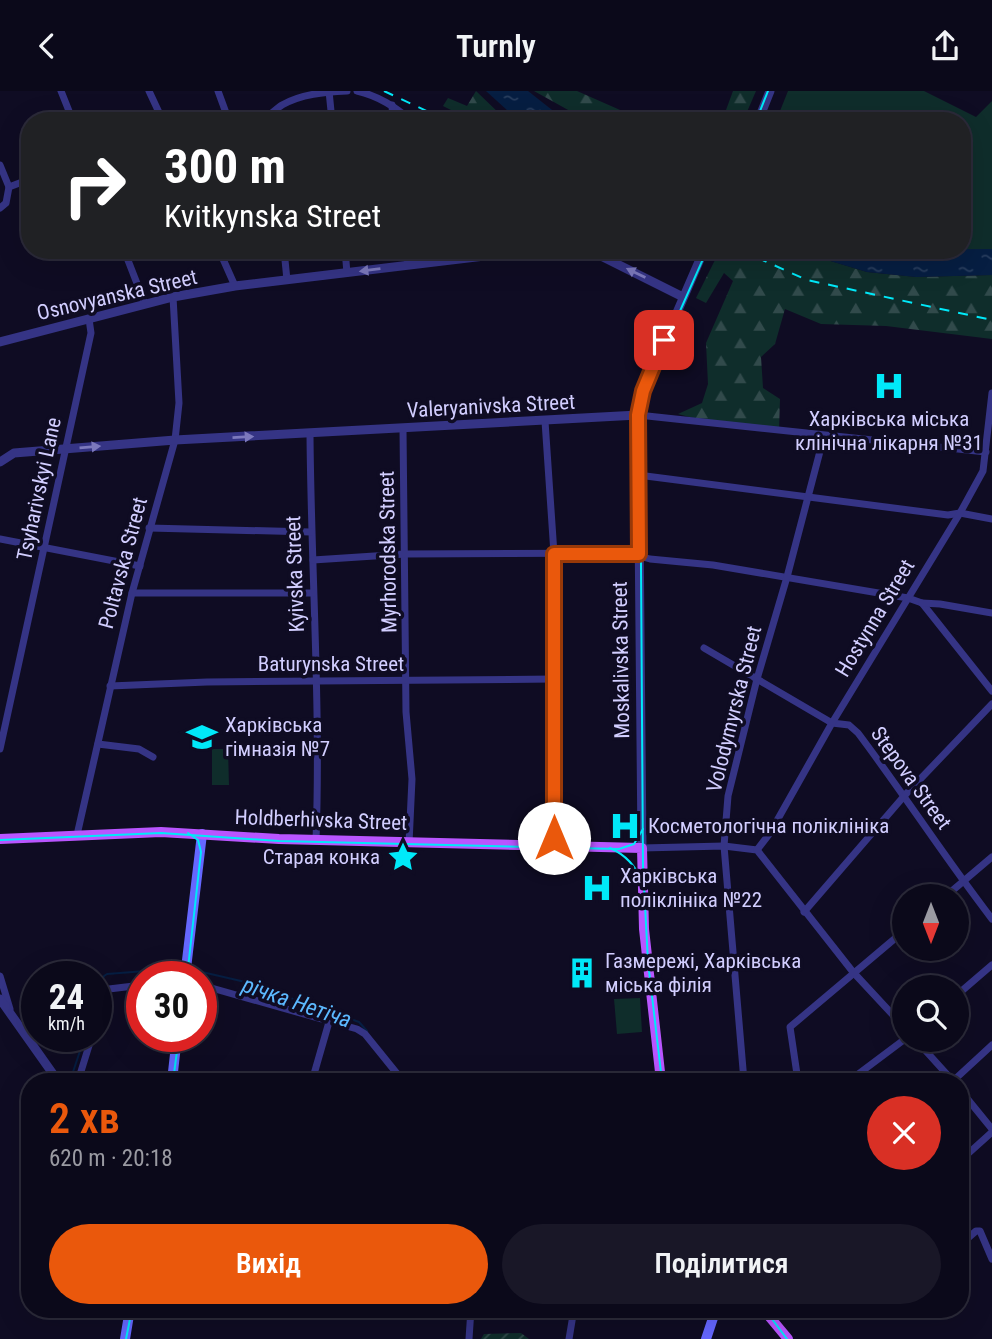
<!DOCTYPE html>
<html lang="uk">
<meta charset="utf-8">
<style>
:root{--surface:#0b091a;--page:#191727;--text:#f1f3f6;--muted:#9a9aa2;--line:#2b2a39;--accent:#ea580c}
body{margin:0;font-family:"Roboto Condensed",sans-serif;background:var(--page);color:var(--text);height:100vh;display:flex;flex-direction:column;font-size:26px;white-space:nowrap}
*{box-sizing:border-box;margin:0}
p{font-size:23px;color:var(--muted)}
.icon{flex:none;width:38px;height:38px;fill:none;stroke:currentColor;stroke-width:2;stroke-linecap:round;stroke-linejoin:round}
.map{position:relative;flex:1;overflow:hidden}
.drawer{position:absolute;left:21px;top:982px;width:948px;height:245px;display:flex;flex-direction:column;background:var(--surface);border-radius:28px;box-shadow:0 7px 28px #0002,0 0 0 2px var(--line)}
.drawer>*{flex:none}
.top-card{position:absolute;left:21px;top:21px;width:950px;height:147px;border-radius:28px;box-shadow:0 7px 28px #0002,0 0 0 2px var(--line);background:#202124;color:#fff;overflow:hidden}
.needle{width:46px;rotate:180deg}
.controls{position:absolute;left:892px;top:793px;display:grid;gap:14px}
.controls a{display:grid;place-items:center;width:77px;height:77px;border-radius:50%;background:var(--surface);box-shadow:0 7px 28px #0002,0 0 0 2px var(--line);font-size:35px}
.speed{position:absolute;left:21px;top:870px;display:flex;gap:14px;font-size:35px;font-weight:700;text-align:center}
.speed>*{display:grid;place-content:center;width:91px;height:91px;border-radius:50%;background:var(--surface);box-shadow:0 7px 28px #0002,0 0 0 2px var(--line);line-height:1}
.speed small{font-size:18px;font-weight:400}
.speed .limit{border:10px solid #d22;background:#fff;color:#111}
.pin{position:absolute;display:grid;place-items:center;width:60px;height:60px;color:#fff;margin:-30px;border-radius:14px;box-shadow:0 4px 10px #0006}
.me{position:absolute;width:77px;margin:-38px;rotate:0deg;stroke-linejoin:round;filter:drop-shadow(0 0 5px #0008)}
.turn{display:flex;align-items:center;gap:24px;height:147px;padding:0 28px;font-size:32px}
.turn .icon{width:91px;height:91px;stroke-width:2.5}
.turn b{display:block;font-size:49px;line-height:60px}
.round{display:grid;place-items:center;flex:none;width:74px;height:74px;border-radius:37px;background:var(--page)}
.headline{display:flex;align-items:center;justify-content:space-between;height:119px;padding:0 28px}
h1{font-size:42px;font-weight:600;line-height:52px;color:var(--accent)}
.button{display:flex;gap:14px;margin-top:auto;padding:14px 28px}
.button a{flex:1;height:80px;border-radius:42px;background:var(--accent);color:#fff;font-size:28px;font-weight:600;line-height:80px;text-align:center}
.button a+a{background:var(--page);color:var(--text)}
header{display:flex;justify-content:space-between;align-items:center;height:91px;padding:0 28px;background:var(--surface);font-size:32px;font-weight:600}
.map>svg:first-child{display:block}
.forest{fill:url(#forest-firs)}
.park{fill:#0f2d2b}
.garden{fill:url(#garden-furrows)}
.water{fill:url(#water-ripples)}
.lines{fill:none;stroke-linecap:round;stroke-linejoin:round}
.stream{stroke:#061e42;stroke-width:2}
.minor{stroke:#353485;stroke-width:7}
.tertiary{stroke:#353485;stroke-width:9}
.secondary{stroke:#6567ff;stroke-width:10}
.primary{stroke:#b955ff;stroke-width:10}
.tram{stroke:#00e9f9;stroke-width:2}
.rail{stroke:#00e9f9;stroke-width:2;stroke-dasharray:10 9;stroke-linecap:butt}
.oneway{fill:#7c79bc}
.route-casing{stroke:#983908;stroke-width:18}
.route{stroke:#ea580c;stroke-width:12}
.labels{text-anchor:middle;stroke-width:7;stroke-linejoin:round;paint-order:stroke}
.street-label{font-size:21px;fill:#d2ceff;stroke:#0f0c23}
.poi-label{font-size:21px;fill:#d2ceff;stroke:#0f0c23;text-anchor:start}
.water-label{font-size:23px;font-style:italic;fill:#5cb9ff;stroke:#0f0c23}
</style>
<header><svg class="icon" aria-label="back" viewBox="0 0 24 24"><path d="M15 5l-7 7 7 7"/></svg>Turnly<svg class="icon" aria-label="share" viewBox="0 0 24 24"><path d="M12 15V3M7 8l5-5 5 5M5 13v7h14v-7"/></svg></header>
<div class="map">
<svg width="992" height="1248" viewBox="0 0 992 1248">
<defs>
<pattern id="forest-firs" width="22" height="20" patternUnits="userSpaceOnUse" patternTransform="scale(1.75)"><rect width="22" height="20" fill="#0f2d2b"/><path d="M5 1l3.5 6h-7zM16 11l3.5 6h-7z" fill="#314a4b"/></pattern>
<pattern id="garden-furrows" width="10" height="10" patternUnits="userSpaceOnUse" patternTransform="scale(1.75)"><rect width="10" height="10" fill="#0f2d2b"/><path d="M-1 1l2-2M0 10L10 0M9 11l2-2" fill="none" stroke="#314a4b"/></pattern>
<pattern id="water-ripples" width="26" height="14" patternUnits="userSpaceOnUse" patternTransform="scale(1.75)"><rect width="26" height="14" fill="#061e42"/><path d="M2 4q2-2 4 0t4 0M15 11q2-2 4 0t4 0" fill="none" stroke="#293e5e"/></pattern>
</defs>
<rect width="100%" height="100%" fill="#0f0c23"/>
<!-- forest -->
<g class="forest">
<path d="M476,0l28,27 5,3h-36l-30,-15 5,-8 19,8z"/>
<path d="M534,0h43l68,30h-57z"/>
<path d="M733,0h23l-13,30h-21z"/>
<path d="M720,159h74l73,22 49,5 76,-2v64l-106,-13 -65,-2 -36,-15 -10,35 -14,13 2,31 17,11 -1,32 -71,-9 -30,-8 24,-11 6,-19 -2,-41 27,-62 -9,-8 -18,30 -10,-5z"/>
</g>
<!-- park -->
<g class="park">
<path d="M788,0h136l52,26 16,-16v148l-29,1 -1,-129h-186z"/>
<path d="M212,658h16l1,36h-17z"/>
<path d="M640,907l2,34 -25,2 -3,-35z"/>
</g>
<!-- garden -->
<path class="garden" d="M521,1242l8,6h-48l3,-5z"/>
<!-- water -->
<g class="water">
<path d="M486,0h42l38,30h-47z"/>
<path d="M992,158v26l-76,2 -49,-5 -73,-22z"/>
</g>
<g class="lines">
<!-- stream -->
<g class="stream">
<path d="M189,878l52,12 93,32 25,9 8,9"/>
<path d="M96,910l8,-25 3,-2 77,-6"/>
<path d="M70,990l15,-45"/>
</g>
<!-- minor -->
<g class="minor">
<path d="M61,0l12,30"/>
<path d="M149,0l14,30"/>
<path d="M218,0l11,30"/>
<path d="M329,0l3,30"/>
<path d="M357,0c22,5 38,16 55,30"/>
<path d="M392,14l1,16"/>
<path d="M260,30c9,-4 14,-11 22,-16 19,-11 43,-13 65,-14"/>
<path d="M0,74l9,22"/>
<path d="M0,117l6,-5 3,-16 21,-8"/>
<path d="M124,159l21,54"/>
<path d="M219,159l16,36"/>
<path d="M284,159l3,30"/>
<path d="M345,159l2,23"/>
<path d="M407,159l1,15"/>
<path d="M638,324l348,37"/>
<path d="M545,330l9,133v291"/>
<path d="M403,338l3,283 6,67 -3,64"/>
<path d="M310,343c1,135 11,271 6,406"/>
<path d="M638,384l310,40 12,-2 32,6"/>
<path d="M149,437l162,4"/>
<path d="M0,448l140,27"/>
<path d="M313,469l92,-6 224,-1 21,6 63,6 195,33 14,5 70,88"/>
<path d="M132,502h181"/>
<path d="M922,512l18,1 52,9"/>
<path d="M704,557l128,75 17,2 9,8c46,61 87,125 134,186"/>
<path d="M110,595l97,-4 347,-3"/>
<path d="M98,653l41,5 14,8"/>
<path d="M0,658l91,-416 -2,-14"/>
<path d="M77,744l55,-242 43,-153 4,-37 -6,-106"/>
<path d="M642,757l82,-2 33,4 96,122 52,56"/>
<path d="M757,759l13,-17 62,-110 128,-210 23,-42 9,-78"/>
<path d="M946,805l46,-39"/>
<path d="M804,821l101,-117 87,-91"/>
<path d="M0,885l10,33"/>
<path d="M201,894l156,44 8,5 38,47"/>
<path d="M957,904l35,-30"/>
<path d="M96,931l8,-27 5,-6 33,-4"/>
<path d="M915,948l38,42"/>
<path d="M78,990l14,-45"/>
<path d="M312,990l17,-59"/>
<path d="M744,990l-20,-235 4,-50 29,-117 30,-102 37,-141"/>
<path d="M798,990l-8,-54 115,-97"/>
<path d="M849,990l56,-42"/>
<path d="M953,990l39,-36"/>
<path d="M961,1000l31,38"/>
<path d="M961,1069l31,-28"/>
<path d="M961,1153l15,-13h4l12,28"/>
<path d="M459,1218l12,2"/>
<path d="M767,1221l101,-3"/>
<path d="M469,1248l2,-30"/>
<path d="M569,1248l5,-30"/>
</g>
<!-- tertiary -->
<g class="tertiary">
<path d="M758,30l12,-30"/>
<path d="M589,159l94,47"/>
<path d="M0,251l173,-45 62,-11 300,-36"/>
<path d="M0,371l14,-9 161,-13 463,-25"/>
<path d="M642,757l-4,-433 6,-26 60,-139"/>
<path d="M0,908l58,82"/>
</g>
<!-- secondary -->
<g class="secondary">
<path d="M185,886l17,-143"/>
<path d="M172,990l5,-45"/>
<path d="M714,1224l20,-3h33"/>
<path d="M125,1248l5,-30"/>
<path d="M706,1248l10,-30"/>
</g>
<!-- primary -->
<g class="primary">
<path d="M0,748l161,-7 118,7 363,9 2,81 17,152"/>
<path d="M763,1218l25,30"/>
</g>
<!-- tram -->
<g class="tram">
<path d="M756,30l12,-30"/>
<path d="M0,749l161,-7 118,8 340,8 15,-5 9,-15"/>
<path d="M610,757c16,7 26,18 32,34"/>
<path d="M187,886l14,-125 -3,-12 -10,-7"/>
<path d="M173,990l6,-45"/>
<path d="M662,990l-14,-119 -5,-95 -3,-452 5,-25 62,-140"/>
<path d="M760,1218l12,10 15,20"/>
<path d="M126,1248l6,-30"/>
</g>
<!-- rail -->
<g class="rail">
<path d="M384,0l64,30"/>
<path d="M740,159l67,30 185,40"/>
</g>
</g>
<!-- one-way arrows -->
<defs><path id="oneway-solid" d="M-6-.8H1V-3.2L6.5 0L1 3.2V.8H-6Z" transform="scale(1.75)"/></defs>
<g class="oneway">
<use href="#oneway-solid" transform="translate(370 179) rotate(173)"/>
<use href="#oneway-solid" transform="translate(636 182) rotate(-154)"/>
<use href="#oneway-solid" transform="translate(243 346) rotate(-3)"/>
<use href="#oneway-solid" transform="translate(90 356) rotate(-5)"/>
</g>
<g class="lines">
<!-- route casing -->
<g class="route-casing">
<path id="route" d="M554,747v-284h85l-1,-139 5,-24 21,-51"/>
</g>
<!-- route -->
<use href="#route" class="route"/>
</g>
<!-- icons -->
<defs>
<g id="hospital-bare" transform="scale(2.415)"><path d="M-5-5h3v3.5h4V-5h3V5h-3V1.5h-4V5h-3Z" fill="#00e9f9" stroke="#0f0c23" stroke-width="2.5" paint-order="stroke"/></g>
<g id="school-bare" transform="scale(2.415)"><path d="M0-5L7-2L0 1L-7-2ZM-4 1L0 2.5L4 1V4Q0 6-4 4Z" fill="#00e9f9" stroke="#0f0c23" stroke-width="2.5" paint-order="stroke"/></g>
<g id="sight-bare" transform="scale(2.415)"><path d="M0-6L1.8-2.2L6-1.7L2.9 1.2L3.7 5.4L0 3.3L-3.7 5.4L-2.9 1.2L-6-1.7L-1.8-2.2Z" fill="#00e9f9" stroke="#0f0c23" stroke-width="2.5" paint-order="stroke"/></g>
<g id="building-bare" transform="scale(2.415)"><path d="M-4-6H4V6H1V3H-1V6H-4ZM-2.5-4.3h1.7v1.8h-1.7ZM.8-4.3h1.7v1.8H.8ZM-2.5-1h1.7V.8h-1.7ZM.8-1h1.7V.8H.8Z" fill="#00e9f9" stroke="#0f0c23" stroke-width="2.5" paint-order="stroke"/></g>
</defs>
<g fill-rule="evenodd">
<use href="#hospital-bare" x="889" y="295"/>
<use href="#school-bare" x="202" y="646"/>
<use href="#hospital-bare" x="625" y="735"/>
<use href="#sight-bare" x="403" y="766"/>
<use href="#hospital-bare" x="597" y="797"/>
<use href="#building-bare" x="582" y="882"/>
</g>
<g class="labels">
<!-- street labels -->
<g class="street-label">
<text transform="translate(117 204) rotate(-13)" y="7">Osnovyanska Street</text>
<text transform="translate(491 315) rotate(-3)" y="7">Valeryanivska Street</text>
<text transform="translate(39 398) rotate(-78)" y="7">Tsyharivskyi Lane</text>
<text transform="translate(388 461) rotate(-91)" y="7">Myrhorodska Street</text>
<text transform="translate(123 472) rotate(-75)" y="7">Poltavska Street</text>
<text transform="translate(295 483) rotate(-92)" y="7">Kyivska Street</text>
<text transform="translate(875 527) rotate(-59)" y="7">Hostynna Street</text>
<text transform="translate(621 569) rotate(-91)" y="7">Moskalivska Street</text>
<text x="331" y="580">Baturynska Street</text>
<text transform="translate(734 618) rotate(-76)" y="7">Volodymyrska Street</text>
<text transform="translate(911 687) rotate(54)" y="7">Stepova Street</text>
<text transform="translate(321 729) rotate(2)" y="7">Holdberhivska Street</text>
</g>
<!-- poi labels -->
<g class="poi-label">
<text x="889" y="335" text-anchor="middle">Харківська міська<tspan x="889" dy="24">клінічна лікарня №31</tspan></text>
<text x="225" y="641">Харківська<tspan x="225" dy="24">гімназія №7</tspan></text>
<text x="648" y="742">Косметологічна поліклініка</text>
<text x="380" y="773" text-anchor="end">Старая конка</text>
<text x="620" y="792">Харківська<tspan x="620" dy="24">поліклініка №22</tspan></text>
<text x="605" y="877">Газмережі, Харківська<tspan x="605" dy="24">міська філія</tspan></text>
</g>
<!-- water labels -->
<g class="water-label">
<text transform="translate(297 911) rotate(19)" y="8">річка Нетіча</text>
</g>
</g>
</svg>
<div class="controls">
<a><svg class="needle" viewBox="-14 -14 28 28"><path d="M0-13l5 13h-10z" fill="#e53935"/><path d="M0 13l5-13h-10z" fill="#9a9aa2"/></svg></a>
<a><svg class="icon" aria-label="search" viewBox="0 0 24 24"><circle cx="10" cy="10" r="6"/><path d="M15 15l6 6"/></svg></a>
</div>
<div class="speed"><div>24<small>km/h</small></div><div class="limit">30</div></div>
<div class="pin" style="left:664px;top:249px;background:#d93025"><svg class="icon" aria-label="arrive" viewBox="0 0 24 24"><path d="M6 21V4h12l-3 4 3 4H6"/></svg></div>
<svg class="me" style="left:554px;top:747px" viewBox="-20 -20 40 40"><circle r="19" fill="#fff"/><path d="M0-13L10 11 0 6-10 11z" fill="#ea580c"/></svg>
<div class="top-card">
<div class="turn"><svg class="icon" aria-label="right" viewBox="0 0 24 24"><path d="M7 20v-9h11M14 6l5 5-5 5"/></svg><div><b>300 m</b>Kvitkynska Street</div></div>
</div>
<section class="drawer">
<div class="headline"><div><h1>2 хв</h1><p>620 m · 20:18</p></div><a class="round" style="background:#d93025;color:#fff"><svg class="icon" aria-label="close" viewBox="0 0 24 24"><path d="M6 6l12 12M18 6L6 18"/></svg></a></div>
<div class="button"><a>Вихід</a><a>Поділитися</a></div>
</section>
</div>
